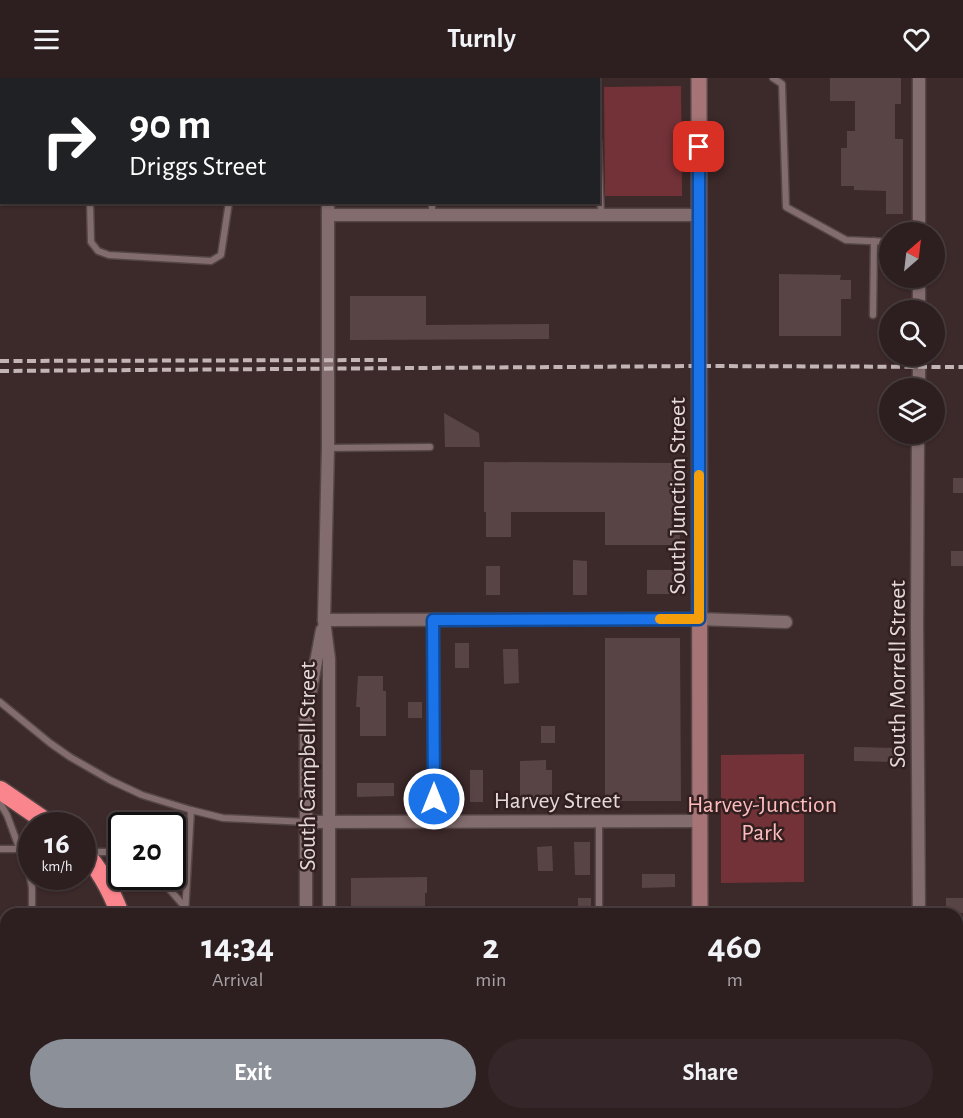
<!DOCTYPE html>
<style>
:root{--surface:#2d1f20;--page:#352729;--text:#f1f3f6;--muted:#a7a2a5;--line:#483d3e;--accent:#8c9099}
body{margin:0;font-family:"Alegreya Sans",sans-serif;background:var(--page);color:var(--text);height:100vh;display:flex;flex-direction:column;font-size:22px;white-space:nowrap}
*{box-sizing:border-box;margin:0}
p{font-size:20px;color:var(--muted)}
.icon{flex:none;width:33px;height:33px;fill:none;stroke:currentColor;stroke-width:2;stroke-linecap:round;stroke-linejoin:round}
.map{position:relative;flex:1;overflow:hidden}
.side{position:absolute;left:0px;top:830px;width:963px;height:212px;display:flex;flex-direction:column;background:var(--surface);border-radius:18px 18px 0 0;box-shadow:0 2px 4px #0004,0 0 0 2px var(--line)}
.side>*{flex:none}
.top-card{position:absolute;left:0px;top:0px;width:600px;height:126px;box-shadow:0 2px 4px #0004,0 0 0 2px var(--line);background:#202124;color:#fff;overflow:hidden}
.needle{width:39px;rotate:28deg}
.tools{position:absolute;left:879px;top:144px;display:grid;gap:12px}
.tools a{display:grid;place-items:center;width:66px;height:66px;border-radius:50%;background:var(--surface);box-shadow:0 2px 4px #0004,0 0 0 2px var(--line);font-size:30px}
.speed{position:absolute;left:18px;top:734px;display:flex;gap:12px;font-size:30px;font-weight:700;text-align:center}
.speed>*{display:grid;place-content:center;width:78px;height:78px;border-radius:50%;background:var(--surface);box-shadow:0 2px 4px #0004,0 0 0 2px var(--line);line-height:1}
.speed small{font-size:15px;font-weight:400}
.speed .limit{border:3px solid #111;border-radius:9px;background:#fff;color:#111}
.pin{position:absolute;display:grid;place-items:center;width:51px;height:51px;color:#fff;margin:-26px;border-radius:12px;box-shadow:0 3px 9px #0006}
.me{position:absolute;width:66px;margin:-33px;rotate:0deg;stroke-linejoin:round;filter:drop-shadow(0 0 4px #0008)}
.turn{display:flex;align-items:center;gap:21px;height:126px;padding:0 30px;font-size:27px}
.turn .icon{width:78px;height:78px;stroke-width:2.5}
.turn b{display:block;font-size:42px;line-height:51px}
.eta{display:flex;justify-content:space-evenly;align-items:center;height:102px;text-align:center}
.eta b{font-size:36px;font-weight:600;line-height:42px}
.action{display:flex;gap:12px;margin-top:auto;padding:12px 30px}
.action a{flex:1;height:69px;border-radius:36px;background:var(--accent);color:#fff;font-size:24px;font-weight:600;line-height:69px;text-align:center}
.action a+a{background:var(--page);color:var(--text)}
header{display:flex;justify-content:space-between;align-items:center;height:78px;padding:0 30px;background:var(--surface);font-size:27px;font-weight:600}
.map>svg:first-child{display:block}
.green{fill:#733238}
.building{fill:#584445}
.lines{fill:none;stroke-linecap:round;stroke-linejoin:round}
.lane-casing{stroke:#554646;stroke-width:9}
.street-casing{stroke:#554646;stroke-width:15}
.secondary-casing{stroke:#554646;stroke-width:18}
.highway-casing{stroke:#554646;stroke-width:21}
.lane{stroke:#826c6d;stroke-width:6}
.street{stroke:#826c6d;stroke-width:12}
.secondary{stroke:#a67477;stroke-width:15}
.highway{stroke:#fb858d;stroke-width:18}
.rail{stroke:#c3b5b6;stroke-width:4;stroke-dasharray:9 4.5;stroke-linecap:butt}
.route-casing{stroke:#114b97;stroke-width:15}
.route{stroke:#1a73e8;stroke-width:10}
.slow{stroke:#f59e0b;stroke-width:10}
.labels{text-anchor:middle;stroke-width:5;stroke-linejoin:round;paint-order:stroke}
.street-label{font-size:24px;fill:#e5d9d9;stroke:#322020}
.park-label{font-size:24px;fill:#febcbe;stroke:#322020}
</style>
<header><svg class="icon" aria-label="menu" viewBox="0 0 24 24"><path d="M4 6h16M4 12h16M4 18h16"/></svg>Turnly<svg class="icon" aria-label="heart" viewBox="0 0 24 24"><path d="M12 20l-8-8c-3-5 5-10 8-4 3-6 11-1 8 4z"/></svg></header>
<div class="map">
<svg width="963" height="1040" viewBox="0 0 963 1040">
<rect width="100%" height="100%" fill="#3c292a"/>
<!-- green -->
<g class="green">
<path d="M681,8l1,110h-77l-1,-109z"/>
<path d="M804,676v128l-83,1v-128z"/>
</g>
<!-- building -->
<g class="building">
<path d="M830,0h71v26h-6v35h8v75h-17v-23l-32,-1v-4h-13v-38h6v-17h8v-30h-25z"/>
<path d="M779,196l62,1 -1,5h11v19h-10v37h-62z"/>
<path d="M350,218h76v29l123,-1v15l-199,1z"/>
<path d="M444,335l35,20 1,14h-35z"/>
<path d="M484,384l195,1 1,82h-75v-33h-94v25h-25v-25h-2z"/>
<rect x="953" y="400" width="10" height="15"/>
<rect x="951" y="473" width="12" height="15"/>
<path d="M573,482l14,1v34h-14z"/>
<rect x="486" y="488" width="14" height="29"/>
<rect x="647" y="492" width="32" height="24"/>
<path d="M605,560h75l1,163h-76z"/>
<rect x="455" y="565" width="14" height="25"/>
<path d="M503,571h15l1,34 -15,1z"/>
<path d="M358,598h25v15h3v45h-26v-29h-4z"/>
<rect x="408" y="624" width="14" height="16"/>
<rect x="541" y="648" width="14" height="17"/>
<path d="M854,669l42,1v14l-42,-1z"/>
<path d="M546,682v10h6v30h-14v-3h-18v-36z"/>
<rect x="470" y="692" width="13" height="32"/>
<path d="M357,705h37v13l-37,1z"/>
<path d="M574,764h16v33h-15z"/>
<path d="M552,768l1,25h-15l-1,-24z"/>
<path d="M642,796h33v13l-33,1z"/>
<path d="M427,799v16h-2v21h-74v-36z"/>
<rect x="578" y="820" width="13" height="16"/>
<rect x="946" y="820" width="17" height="15"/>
</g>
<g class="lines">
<!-- lane casing -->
<g class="lane-casing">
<g id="lane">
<path d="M77,0v2"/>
<path d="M430,0v2"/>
<path d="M773,0l9,6 4,123 60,33 44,2"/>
<path d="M233,2v-2"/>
<path d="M598,62l3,75"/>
<path d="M0,97h2"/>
<path d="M90,124l1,40 7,9 11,4 102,6 10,-6 8,-53"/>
<path d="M432,124v13"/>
<path d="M873,237l1,-74"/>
<path d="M328,370l102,-1"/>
<path d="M433,542l1,202"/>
<path d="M0,624l50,41 20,14 40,23 32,15 49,15 32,8 83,4"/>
<path d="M0,725l7,12 23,62 2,10v27"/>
<path d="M599,744v92"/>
<path d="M0,771h32"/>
<path d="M89,774h21l12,2"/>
<path d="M158,798l26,30"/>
<path d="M185,836l6,-104"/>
<path d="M0,964l6,-10"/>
<path d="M582,1035v5"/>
<path d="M133,1040l4,-5"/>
</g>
</g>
<!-- street casing -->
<g class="street-casing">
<g id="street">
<path d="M328,0v2"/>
<path d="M919,0v154"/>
<path d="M328,124v246l-4,172 5,39v255"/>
<path d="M328,137h371"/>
<path d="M919,200v32"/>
<path d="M919,310v-32"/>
<path d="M918,356l-1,192 2,288"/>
<path d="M324,542l375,-1 87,3"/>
<path d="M306,744l394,-1"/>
<path d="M306,836v-199l16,-85"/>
<path d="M921,1035v5"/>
<path d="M306,1040v-5"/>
<path d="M329,1040v-5"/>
</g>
</g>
<!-- secondary casing -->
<g class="secondary-casing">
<g id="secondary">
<path d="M699,0l1,836"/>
<path d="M700,1040v-5"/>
</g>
</g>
<!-- highway casing -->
<g class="highway-casing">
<g id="highway">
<path d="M0,712l51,35"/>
<path d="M82,772c18,19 29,40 38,64"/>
<path d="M47,1040l7,-5"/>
</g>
</g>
<!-- lane -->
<use href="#lane" class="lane"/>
<!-- street -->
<use href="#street" class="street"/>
<!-- secondary -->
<use href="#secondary" class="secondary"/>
<!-- highway -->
<use href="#highway" class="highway"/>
<!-- rail -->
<g class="rail">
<path d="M0,283l387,-1"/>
<path d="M0,293l699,-5 264,1"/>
</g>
</g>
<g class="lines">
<!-- route casing -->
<g class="route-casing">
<path id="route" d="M434,721l-1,-179 266,-1v-472"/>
</g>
<!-- route -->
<use href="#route" class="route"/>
<!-- slow -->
<path class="slow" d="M660,541h39v-144"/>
</g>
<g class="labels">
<!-- street labels -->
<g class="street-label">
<text transform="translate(677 418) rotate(-90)" y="8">South Junction Street</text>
<text transform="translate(897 596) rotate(-90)" y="8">South Morrell Street</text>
<text transform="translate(307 688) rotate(-90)" y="8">South Campbell Street</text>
<text x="557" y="730">Harvey Street</text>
</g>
<!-- park labels -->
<g class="park-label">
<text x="762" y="734">Harvey-Junction<tspan x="762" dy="28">Park</tspan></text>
</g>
</g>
</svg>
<div class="tools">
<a><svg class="needle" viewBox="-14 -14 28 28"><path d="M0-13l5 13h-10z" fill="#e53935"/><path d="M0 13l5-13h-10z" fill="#a7a2a5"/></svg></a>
<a><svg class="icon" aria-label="search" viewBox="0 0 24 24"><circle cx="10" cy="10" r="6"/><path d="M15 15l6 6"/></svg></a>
<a><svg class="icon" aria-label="layers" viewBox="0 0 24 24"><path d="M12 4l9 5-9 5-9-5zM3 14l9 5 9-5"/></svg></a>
</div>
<div class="speed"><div>16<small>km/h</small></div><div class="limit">20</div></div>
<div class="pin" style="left:699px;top:69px;background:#d93025"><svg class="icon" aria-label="arrive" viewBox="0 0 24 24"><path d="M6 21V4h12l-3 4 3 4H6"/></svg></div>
<svg class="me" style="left:434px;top:721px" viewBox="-20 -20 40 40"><circle r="17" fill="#1a73e8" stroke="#fff" stroke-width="3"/><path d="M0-11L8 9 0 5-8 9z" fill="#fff"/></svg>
<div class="top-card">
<div class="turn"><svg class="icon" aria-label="right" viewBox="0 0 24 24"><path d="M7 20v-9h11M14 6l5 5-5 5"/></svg><div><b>90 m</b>Driggs Street</div></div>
</div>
<section class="side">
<div class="eta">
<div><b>14:34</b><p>Arrival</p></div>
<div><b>2</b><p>min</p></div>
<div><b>460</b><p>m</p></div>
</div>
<div class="action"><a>Exit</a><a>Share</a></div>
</section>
</div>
